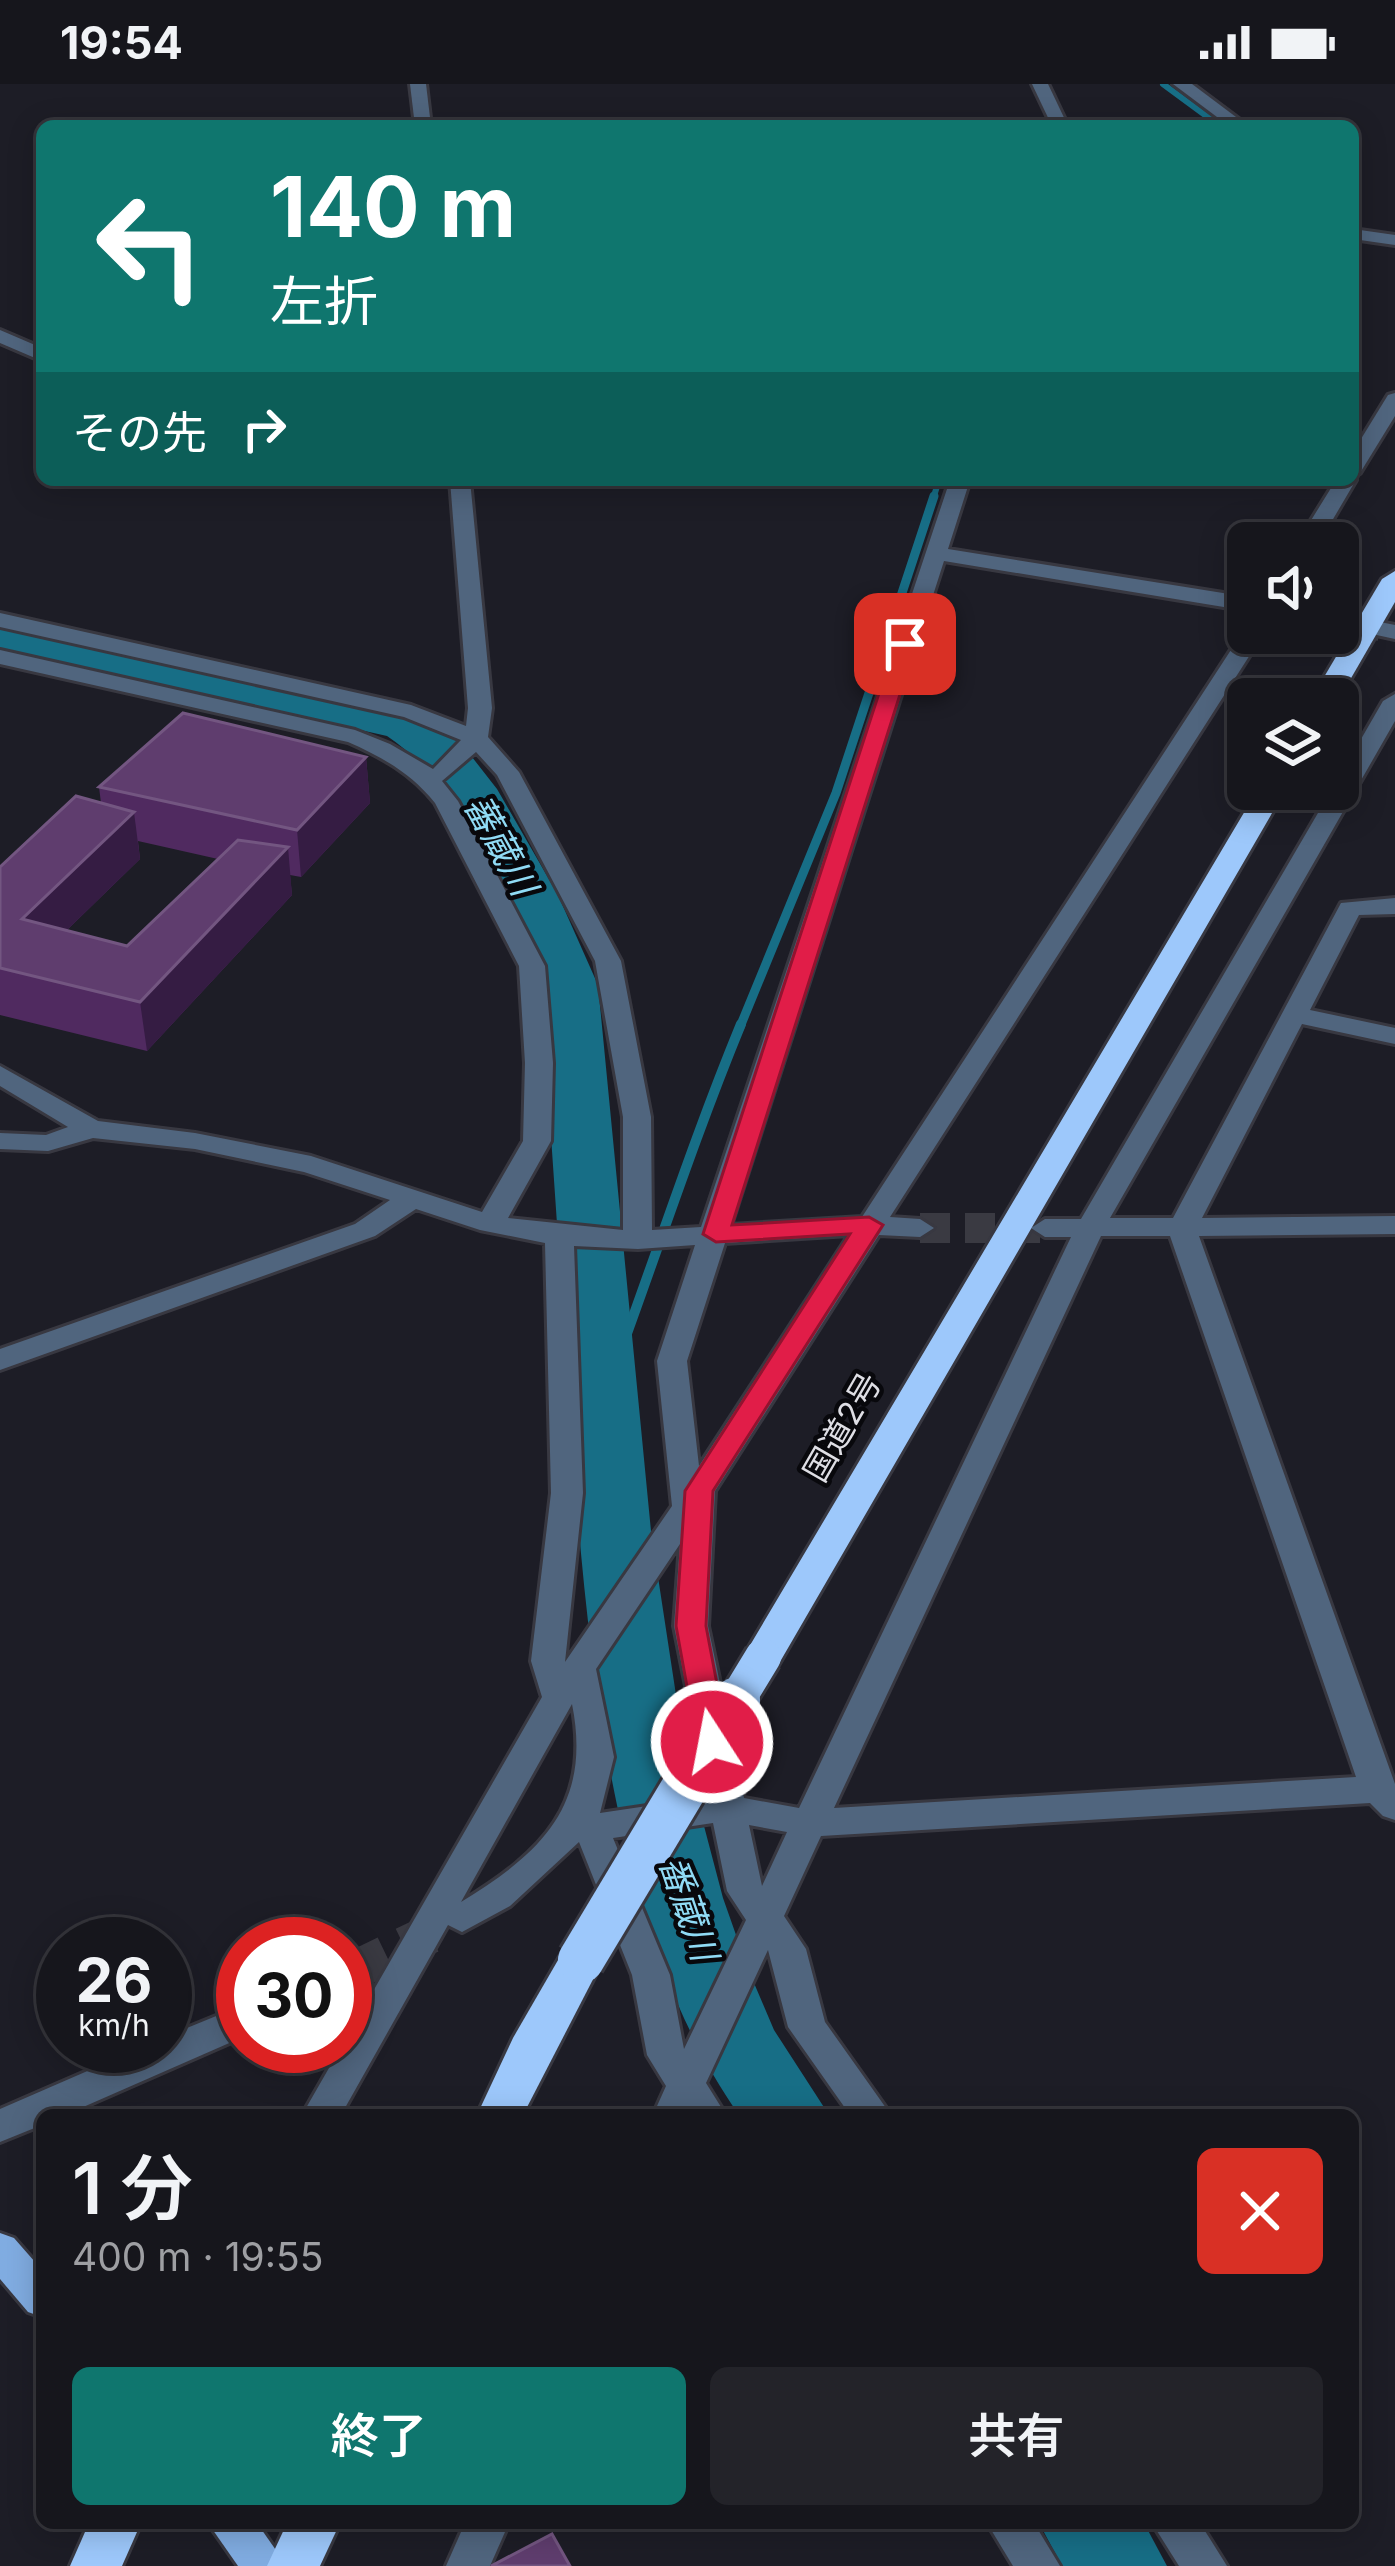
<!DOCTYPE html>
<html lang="ja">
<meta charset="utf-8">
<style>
:root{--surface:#16161c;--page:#232329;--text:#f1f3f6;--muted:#9e9fa3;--line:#35353b;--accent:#0f766e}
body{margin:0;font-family:Inter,"Noto Sans JP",sans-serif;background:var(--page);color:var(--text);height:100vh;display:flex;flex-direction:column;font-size:45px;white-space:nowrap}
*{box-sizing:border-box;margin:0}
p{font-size:39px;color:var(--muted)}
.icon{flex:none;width:66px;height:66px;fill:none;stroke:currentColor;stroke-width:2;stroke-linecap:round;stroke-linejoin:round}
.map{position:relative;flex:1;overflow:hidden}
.details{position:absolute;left:36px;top:2025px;width:1323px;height:420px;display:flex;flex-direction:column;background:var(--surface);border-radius:18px;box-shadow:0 6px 30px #0003,0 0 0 3px var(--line)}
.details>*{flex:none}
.guide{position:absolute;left:36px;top:36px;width:1323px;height:366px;border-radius:18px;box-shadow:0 6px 30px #0003,0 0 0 3px var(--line);background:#0f766e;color:#fff;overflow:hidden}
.controls{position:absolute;left:1227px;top:438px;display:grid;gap:24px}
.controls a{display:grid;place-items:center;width:132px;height:132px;border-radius:18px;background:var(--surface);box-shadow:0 6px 30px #0003,0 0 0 3px var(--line);font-size:60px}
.speed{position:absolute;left:36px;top:1833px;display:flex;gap:24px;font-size:60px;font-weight:700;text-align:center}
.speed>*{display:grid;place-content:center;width:156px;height:156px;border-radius:50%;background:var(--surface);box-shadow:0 6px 30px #0003,0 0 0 3px var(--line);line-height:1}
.speed small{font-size:30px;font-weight:400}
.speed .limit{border:18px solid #d22;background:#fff;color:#111}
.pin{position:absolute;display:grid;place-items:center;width:102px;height:102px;color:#fff;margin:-51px;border-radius:24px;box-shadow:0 6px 18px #0006}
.me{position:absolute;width:132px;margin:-66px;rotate:349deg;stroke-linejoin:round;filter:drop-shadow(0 0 9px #0008)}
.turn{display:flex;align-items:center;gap:42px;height:252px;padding:0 36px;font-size:54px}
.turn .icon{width:156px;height:156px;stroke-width:2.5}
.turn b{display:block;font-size:84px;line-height:102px}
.then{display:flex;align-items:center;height:114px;padding:0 36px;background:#0003;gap:24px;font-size:45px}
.round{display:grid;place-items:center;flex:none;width:126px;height:126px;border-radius:18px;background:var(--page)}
.summary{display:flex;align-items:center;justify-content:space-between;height:204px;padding:0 36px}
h1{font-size:72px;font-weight:600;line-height:90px}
.cta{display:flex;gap:24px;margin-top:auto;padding:24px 36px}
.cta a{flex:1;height:138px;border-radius:18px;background:var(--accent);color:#fff;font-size:48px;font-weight:600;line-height:138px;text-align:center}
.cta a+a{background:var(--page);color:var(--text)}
.status{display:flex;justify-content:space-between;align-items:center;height:84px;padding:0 60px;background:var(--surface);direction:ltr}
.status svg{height:33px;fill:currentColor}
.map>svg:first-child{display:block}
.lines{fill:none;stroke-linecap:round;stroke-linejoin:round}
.stream-far2{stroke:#176e86;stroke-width:6}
.stream-far1{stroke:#176e86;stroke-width:9}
.stream{stroke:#176e86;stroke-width:10}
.river{fill:#176e86;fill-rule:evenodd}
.minor-tunnel-far2{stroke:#3a3a42;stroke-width:24;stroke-dasharray:24 12;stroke-linecap:butt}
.minor-tunnel-far1{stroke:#3a3a42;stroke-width:30;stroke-dasharray:30 15;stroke-linecap:butt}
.minor-tunnel{stroke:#3a3a42;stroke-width:39;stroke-dasharray:39 20;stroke-linecap:butt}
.minor-casing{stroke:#383841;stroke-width:6}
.major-casing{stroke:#383841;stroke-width:6}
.highway-casing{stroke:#383841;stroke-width:6}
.minor{fill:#50657e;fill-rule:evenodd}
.major{fill:#80ace1;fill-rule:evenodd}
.highway{fill:#9dc8fb;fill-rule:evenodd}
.highway-bridge-far1-casing{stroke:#383841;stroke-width:42;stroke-linecap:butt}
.highway-bridge-casing{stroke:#383841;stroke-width:52;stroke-linecap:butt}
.highway-bridge-far1{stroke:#9dc8fb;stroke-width:36}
.highway-bridge{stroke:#9dc8fb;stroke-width:46}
.wall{fill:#502a60;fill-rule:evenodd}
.shaded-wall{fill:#351c43}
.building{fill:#5f3d6e;stroke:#735681;stroke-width:3}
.route{fill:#e11d48;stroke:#92132f;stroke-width:3}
.labels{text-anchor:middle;stroke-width:9;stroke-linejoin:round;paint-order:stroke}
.street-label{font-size:33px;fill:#dedee4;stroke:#08080c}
.water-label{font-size:36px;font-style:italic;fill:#90dbf5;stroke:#08080c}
</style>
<div class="status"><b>19:54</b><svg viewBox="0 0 49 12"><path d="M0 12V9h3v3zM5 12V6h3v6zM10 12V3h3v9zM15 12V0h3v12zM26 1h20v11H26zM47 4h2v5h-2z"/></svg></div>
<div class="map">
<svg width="1395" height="2482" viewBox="0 0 1395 2482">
<rect width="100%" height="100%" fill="#1d1d26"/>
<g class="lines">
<!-- stream-far2 -->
<g class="stream-far2">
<path d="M1163,0l57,42"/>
<path d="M933,415l6,-19"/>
</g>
<!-- stream-far1 -->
<path class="stream-far1" d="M740,943l96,-234 98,-297"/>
<!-- stream -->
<path class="stream" d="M603,1315c47,-125 87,-251 138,-375"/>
<!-- river -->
<g class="river">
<path d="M0,535l422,94 32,21 43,55 61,106 40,90 53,546 34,223 38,144 25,71 26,61 55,85h-90c-135,-192 -155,-501 -171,-729 -9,-134 -18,-268 -28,-401 -29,-84 -78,-200 -153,-249l-387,-87z"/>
<path d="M1039,2439h105l23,43h-105z"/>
</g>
<!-- minor-tunnel-far2 -->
<path class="minor-tunnel-far2" d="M1338,537l42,8"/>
<!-- minor-tunnel-far1 -->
<path class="minor-tunnel-far1" d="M920,1144h120"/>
<!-- minor-tunnel -->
<path class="minor-tunnel" d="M351,1888l79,-38"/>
<!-- minor casing -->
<g class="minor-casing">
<g id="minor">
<path d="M410,0h16l5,42h-16z"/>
<path d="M1032,0h16l20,42h-16z"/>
<path d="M1173,0h19l56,42h-19z"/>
<path d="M1353,145l42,6v10l-42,-6z"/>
<path d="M0,246l42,18v13l-42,-18z"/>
<path d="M1395,309v23l-35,57 -7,2v-23l35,-57z"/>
<path d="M1353,392l3,4 -37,63h-22l39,-63h17z"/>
<path d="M450,396h20l22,228 -4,29 31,35 102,189 30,156 1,113 49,-3 249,-747h20l-22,69 300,48v14l-304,-50 -213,664 131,-8 380,-584 6,-5v5h16l-374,584 30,2 14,9 -14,9 -41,-2 -164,256 -7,135 36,172 55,10 272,-571h-26l-14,-9 14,-9h36l251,-430h6v-10l45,-78 12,-7v27l-285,497h63l168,-315 54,-5v16l-36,1 -49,95 85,18v16l-93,-20 -100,194 193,-2v18l-196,2 196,548v36l-12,-4 -13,-13 -549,33 -37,80 22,33 19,73 66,93h-41l-62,-88 -20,-77 -62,133 20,32h-73l13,-29 -19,-31 -15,-80 -53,-133 -69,64 -48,26 -14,-7 -107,190h-39l240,-418 -11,-36 20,-168 -6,-250 -65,-13 -64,-21 -41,27 -375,134v-21l355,-125 35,-24 -86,-28 -109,-23 -102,-11 -45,13 -48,-2v-16l46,2 22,-8 -68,-41v-20l98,55 97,12 116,23 171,56 41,-71 2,-78 -6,-97 -84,-163c-24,-30 -53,-46 -87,-61l-348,-78v-14l355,80 35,14 43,25 28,-29 -57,-23 -404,-90v-14l411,92 55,21 2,-18zM476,668l21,23 98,186 28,156v113l-115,-12 43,-77 2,-78 -8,-97 -87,-165 -16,-20zM849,1151l-150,231 -12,-105 38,-118zM1101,1152h69l186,541 -522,31zM695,1161l-38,116 15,145 -107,156 18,-169 -9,-247 64,3zM680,1460l-6,82 34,171 -108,16 14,-56 -18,-88zM572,1620c20,100 -29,148 -111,198zM713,1739l14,68 19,29 -62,129 -14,-74 -57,-137zM749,1741l38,7 -25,54z"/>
<path d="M1380,538l15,3v14l-23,-5v-10z"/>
<path d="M351,1873l13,5 6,10 -6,10 -19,8v-31z"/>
<path d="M243,1921v32l-178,78h-23v10l-42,17v-33l145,-63h20v-9z"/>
<path d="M465,2439h44l-19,43h-44z"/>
<path d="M987,2439h47l26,43h-47z"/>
<path d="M1152,2439h48l27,43h-48z"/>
</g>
</g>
<!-- major casing -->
<g class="major-casing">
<g id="major">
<path d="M0,2149l14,5 28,32v47l-14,-5 -28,-33z"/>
<path d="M208,2439h49l30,43h-49z"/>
</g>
</g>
<!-- highway casing -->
<g class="highway-casing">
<g id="highway">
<path d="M1395,487v31l-56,97h-28l71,-120z"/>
<path d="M1258,705h28l-509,878 -14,5 -14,-5 -6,-10 6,-10z"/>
<path d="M581,1858l16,6 6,12 -80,155h-46l36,-77 52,-90z"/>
<path d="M89,2439h52l-19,43h-52z"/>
<path d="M287,2439h53l-20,43h-53z"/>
</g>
</g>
<!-- minor -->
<use href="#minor" class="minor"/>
<!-- major -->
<use href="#major" class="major"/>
<!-- highway -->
<use href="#highway" class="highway"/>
<!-- highway-bridge-far1 casing -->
<g class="highway-bridge-far1-casing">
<path id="highway-bridge-far1" d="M735,1619l28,-46"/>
</g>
<!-- highway-bridge casing -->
<g class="highway-bridge-casing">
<path id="highway-bridge" d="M581,1876l156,-260"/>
</g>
<!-- highway-bridge-far1 -->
<use href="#highway-bridge-far1" class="highway-bridge-far1"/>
<!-- highway-bridge -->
<use href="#highway-bridge" class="highway-bridge"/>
</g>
<!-- wall -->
<path class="wall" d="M366,673l4,46 -69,74 -11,-2 2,20 -145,156 -147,-36v-148l101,-64 -2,-16zM138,757l80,18 -91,87 -60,-16 73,-71z"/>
<!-- shaded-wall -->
<g class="shaded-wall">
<path d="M366,673l4,46 -69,74 -4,-47z"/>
<path d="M134,728l6,47 -111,108 -7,-48z"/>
<path d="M288,763l4,48 -145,156 -7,-49z"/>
</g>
<!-- building -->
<g class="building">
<path d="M183,629l183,44 -69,73 -198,-43z"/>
<path d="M76,712l58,16 -112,107 105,27 111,-106 50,7 -148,155 -140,-34v-101z"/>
<path d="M552,2450l18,32h-79z"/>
</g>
<!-- route -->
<path class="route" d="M905,553l11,7 -184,581 137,-8 14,8 -170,266 -7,135 22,116 -4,8h-23l-4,-8 -21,-116 9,-135 165,-257 -134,8 -13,-8 192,-590z"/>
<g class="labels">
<!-- street labels -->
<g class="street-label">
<text transform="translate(842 1343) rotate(-60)" y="12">国道2号</text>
</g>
<!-- water labels -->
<g class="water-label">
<text transform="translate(501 761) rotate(61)" y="13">蕃蔵川</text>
<text transform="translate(689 1824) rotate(71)" y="13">番蔵川</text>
</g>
</g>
</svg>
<div class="controls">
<a><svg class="icon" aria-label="sound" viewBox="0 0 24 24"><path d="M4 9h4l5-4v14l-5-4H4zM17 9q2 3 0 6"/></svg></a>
<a><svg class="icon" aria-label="layers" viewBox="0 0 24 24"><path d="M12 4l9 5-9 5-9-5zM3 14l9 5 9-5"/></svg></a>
</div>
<div class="speed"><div>26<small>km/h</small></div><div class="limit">30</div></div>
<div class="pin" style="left:905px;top:560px;background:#d93025"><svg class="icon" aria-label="arrive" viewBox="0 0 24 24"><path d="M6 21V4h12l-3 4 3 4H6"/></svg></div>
<svg class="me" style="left:712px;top:1658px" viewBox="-20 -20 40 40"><circle r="17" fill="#e11d48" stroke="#fff" stroke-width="3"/><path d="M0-11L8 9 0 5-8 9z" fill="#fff"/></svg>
<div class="guide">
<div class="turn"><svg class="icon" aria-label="left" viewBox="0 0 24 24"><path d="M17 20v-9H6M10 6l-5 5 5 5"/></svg><div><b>140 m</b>左折</div></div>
<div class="then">その先<svg class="icon" aria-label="right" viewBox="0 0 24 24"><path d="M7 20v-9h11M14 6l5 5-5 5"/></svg></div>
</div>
<section class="details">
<div class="summary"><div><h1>1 分</h1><p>400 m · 19:55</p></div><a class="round" style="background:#d93025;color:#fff"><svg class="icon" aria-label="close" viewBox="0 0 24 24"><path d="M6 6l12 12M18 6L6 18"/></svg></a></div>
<div class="cta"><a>終了</a><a>共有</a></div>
</section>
</div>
